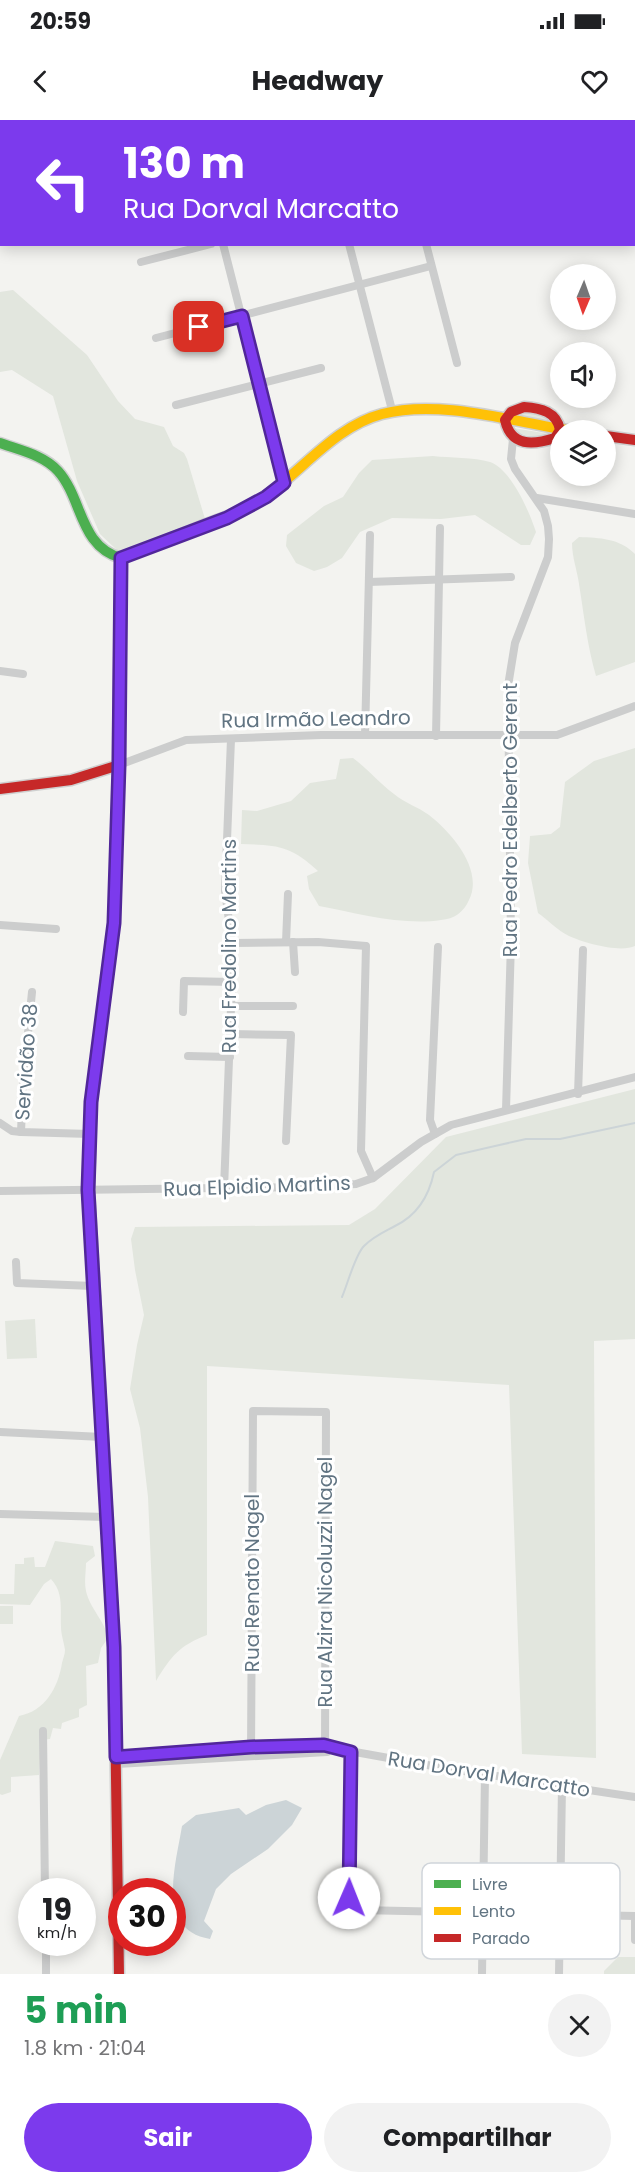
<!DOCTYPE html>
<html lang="pt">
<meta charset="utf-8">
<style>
:root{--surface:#fff;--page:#f2f2f2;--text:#202124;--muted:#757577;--accent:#7c3aed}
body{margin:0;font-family:Poppins,sans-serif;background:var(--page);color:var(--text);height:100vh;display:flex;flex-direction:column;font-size:22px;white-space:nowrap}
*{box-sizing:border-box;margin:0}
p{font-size:20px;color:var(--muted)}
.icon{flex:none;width:33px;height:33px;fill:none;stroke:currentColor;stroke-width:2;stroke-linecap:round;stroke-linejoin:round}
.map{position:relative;height:1854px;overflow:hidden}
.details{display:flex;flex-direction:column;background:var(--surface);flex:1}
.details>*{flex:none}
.hud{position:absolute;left:0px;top:0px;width:636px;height:126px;box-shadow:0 3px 15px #0003;background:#7c3aed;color:#fff;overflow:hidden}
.needle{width:39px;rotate:182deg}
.tools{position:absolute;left:550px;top:144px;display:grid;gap:12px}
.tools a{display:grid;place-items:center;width:66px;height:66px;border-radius:50%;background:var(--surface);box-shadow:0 3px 15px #0003;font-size:30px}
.speed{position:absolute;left:18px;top:1758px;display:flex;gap:12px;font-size:30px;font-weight:700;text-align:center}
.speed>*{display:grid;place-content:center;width:78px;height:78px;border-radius:50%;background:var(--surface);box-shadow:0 3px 15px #0003;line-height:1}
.speed small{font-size:15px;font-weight:400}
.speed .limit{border:9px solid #d22;background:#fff;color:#111}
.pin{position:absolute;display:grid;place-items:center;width:51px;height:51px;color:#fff;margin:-26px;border-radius:12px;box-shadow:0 3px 9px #0006}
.me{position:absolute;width:66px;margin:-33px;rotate:1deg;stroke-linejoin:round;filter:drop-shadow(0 0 4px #0008)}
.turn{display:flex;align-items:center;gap:21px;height:126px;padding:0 24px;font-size:27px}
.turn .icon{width:78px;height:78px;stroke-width:2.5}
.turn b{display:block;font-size:42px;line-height:51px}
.round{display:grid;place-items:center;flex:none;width:63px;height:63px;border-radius:32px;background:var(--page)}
.head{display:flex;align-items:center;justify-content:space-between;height:102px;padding:0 24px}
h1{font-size:36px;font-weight:700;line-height:45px;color:#1e9e55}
.button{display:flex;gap:12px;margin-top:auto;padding:12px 24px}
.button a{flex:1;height:69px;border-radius:36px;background:var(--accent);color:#fff;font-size:24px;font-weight:700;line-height:69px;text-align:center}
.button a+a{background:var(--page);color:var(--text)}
.status{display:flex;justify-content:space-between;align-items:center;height:42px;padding:0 30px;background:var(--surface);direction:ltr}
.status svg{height:16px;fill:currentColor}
header{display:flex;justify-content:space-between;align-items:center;height:78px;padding:0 24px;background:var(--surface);font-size:27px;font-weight:700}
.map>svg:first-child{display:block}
.green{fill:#e2e6de}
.water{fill:#ccd4d7}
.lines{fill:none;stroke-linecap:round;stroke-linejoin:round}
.stream{stroke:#ccd4d7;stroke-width:2}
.fast-casing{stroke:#cfd0d0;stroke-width:13}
.slow-casing{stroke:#cfd0d0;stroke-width:13}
.jam-casing{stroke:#cfd0d0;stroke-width:13}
.street{stroke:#cccdcd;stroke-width:8}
.fast{stroke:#4caf50;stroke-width:10}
.slow{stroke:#ffc107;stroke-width:10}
.jam{stroke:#c62828;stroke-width:10}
.route-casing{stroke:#51269a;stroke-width:15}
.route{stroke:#7c3aed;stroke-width:10}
.labels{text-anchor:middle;stroke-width:6;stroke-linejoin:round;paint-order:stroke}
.street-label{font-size:20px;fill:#617482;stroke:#fff}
.key{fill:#fff;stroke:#d0d5da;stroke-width:1.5}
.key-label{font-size:16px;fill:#617482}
</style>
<div class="status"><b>20:59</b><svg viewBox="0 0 49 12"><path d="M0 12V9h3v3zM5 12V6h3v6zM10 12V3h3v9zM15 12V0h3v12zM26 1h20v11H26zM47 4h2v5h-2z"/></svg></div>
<header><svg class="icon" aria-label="back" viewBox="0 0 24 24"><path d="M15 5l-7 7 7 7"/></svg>Headway<svg class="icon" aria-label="heart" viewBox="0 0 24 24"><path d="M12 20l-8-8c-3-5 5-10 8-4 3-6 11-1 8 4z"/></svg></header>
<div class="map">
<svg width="635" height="1854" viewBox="0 0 635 1854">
<rect width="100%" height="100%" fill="#f3f3f0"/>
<!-- green -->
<g class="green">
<path d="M0,0l49,1 -47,1 -1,63z"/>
<path d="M13,170l74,65 31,46 17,18 29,8 9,19 11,7 3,6 18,60 -86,33 -19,-18 -23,-53 -24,-85 -41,-26 -12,2v-80z"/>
<path d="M528,292l11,2 12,8 -37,-6 4,-3z"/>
<path d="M513,308l37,6c-14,4 -26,4 -37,-6z"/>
<path d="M433,336c17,2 41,1 57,6 21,7 40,51 46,70l-6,13h-9l-46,-30 -34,4 -49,-1 -32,14 -18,26 -15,9 -13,4 -18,-8 -10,-17 1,-11 37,-29 19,-9 16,-24 13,-13z"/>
<path d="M579,417c21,1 40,1 56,17v108l-39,14c-9,-31 -12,-61 -17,-92 -2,-14 -7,-27 -7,-41z"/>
<path d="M635,628v198c-15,7 -51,-3 -66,-10 -11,-5 -21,-16 -31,-23l-10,-50 2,-27 21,-2 9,-7 5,-45 29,-21z"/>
<path d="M353,638c15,11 26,25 41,36 11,9 24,13 35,21 23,18 55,55 40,85 -5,12 -15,19 -28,20 -38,6 -85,-7 -122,-14l-10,-17 -2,-13 11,-5c-28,-26 -41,-26 -77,-27l1,-34 15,1 34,-10 19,-18 26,-4 4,-20z"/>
<path d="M635,969v250l-41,2 2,417 -74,-4 -13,-369 -302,-19v269c-28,11 -35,20 -51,46l-8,-184 -8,-69 -10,-39 7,-44 7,-30 -9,-45 -4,-31 4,-12 214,-2 26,-16 71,-72z"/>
<path d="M35,1199l2,39 -30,1 -2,-38z"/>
<path d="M55,1421l38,5 2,10 -9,7c0,9 -2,19 0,28 4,18 19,30 22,47l-7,10 -3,15 -12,3 1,39 -8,4v8l-17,6 -1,6 -8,-1 -3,11 -9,1 -2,35 -28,2v15l-9,3 -2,-1v-34l19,-44c26,-5 39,-28 43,-53 1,-4 3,-9 3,-13 -1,-8 -4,-15 -4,-23 -1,-18 3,-34 -10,-48l-7,5 -14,21 -30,-1v-10h14l1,-30h9v-6l10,-1 1,10h10z"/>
<rect x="0" y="1486" width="13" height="18"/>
<path d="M618,1837h17v17h-31v-3z"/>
</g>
<!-- water -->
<path class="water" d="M286,1680l16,8 -10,17 -24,24 -37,25 -15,15 -12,32 9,10 -3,8c-55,-9 -34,-75 -28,-113l14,-11 43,-7 7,7 20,-10z"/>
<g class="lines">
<!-- stream -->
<path class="stream" d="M342,1177c6,-14 13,-42 22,-51 10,-10 20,-14 31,-20 23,-11 34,-30 39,-54l22,-17 39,-9 31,-7h34l75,-16"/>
<!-- fast casing -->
<g class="fast-casing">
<path id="fast" d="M0,323c19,7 44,12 58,28 25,28 21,75 63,87"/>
</g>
<!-- slow casing -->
<g class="slow-casing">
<g id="slow">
<path d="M121,438c28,-11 57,-22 85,-34 14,-5 29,-10 42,-17 47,-25 81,-79 134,-93 57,-15 128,7 185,16"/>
<path d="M117,696l4,-258"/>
<path d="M95,1176l16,290"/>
</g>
</g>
<!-- jam casing -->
<g class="jam-casing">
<g id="jam">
<path d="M524,287c17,1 33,5 36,23l-5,8c-22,7 -44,9 -50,-18l6,-8z"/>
<path d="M606,316l29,4"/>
<path d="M0,669l71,-9 48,-15"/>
<path d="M95,1176l-6,-106 2,-88 23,-179 3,-107"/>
<path d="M111,1466l3,61 5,327"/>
</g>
</g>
<!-- street -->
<g class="street">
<path d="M316,0v2"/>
<path d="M394,0v2"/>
<path d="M552,0v2"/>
<path d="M223,124l61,239"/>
<path d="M349,124l43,166"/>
<path d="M426,124l31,119"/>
<path d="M141,142l70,-18"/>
<path d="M156,218l275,-72"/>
<path d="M176,285l145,-37"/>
<path d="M537,378l98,16"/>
<path d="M369,462l142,-5"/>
<path d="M0,551l23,3"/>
<path d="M365,615l5,-200"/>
<path d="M436,616l4,-208"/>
<path d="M119,645l67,-25 135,-5h236l78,-29"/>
<path d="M0,805l56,4"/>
<path d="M286,822l2,-48"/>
<path d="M293,822l2,30"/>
<path d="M232,823l86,-1 48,4 -5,205 12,27"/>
<path d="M231,886h62"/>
<path d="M183,892l1,-31 48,1"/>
<path d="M231,914l60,1 -5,106"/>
<path d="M188,936l42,1"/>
<path d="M578,974l5,-144"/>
<path d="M506,990l5,-168 -3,-256 7,-43 33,-86 1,-18 -1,-13 -4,-15 -29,-42 -4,-10 2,-20"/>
<path d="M0,1003l12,8 9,1 69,2"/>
<path d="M21,1012l2,-48 9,-92"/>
<path d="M435,1014l-5,-14 8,-173"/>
<path d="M224,1069l8,-207v-39l-7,-52 6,-152"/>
<path d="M0,1071l303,-4 53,-3 17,-6 48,-36 30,-17 184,-48"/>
<path d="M16,1142l1,21 76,3"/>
<path d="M0,1312l102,5"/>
<path d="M0,1394l106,3"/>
<path d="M43,1611l2,161"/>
<path d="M351,1632l-2,145 4,9 5,4 277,6"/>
<path d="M251,1635l2,-344 73,1 -1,340"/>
<path d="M116,1637l135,-10 74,-2 19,5 100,18 191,29"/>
<path d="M117,1644l210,-12"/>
<path d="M635,1820v-21"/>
<path d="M46,1822v32"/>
<path d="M482,1854l3,-199"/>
<path d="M559,1854l3,-188"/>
</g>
<!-- fast -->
<use href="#fast" class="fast"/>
<!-- slow -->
<use href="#slow" class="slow"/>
<!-- jam -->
<use href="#jam" class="jam"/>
</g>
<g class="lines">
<!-- route casing -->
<g class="route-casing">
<path id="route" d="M199,207l43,-11 42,167 -18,14 -39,21 -106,40 -2,207 -5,158 -23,179 -3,88 26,457 2,110 135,-10 73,-2 27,7 -2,146"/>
</g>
<!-- route -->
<use href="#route" class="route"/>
</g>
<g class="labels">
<!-- street labels -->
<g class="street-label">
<text transform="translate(316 599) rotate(-1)" y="7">Rua Irmão Leandro</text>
<text transform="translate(510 700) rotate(-90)" y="7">Rua Pedro Edelberto Gerent</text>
<text transform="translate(229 826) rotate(-90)" y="7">Rua Fredolino Martins</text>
<text transform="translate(26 942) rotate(-86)" y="7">Servidão 38</text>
<text transform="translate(257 1066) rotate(-2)" y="7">Rua Elpidio Martins</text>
<text transform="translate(325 1462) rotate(-90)" y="7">Rua Alzira Nicoluzzi Nagel</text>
<text transform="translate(252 1463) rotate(-90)" y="7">Rua Renato Nagel</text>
<text transform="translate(489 1654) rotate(9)" y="7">Rua Dorval Marcatto</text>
</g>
</g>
<!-- legend -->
<rect x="422" y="1743" width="198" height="96" rx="9" class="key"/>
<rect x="434" y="1760" width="27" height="8" fill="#4caf50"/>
<rect x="434" y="1787" width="27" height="8" fill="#ffc107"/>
<rect x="434" y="1814" width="27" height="8" fill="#c62828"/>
<g class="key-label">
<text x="472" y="1770">Livre</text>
<text x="472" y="1797">Lento</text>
<text x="472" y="1824">Parado</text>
</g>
</svg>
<div class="tools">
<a><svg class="needle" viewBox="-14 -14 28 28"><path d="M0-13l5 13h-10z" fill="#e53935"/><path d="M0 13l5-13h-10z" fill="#757577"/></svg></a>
<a><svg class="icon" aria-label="sound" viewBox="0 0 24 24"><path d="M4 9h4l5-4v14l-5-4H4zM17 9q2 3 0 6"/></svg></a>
<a><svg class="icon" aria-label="layers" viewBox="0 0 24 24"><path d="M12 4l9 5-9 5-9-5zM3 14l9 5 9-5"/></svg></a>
</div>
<div class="speed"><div>19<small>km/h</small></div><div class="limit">30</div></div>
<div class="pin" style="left:199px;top:207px;background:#d93025"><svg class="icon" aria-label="arrive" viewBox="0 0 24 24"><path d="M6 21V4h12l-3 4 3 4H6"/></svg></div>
<svg class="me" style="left:349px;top:1778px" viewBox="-20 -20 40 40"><circle r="19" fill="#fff"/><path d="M0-13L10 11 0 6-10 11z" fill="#7c3aed"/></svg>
<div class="hud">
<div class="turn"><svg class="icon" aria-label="left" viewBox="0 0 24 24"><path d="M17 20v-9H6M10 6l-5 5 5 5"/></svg><div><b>130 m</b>Rua Dorval Marcatto</div></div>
</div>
</div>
<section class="details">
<div class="head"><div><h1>5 min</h1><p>1.8 km · 21:04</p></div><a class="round"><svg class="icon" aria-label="close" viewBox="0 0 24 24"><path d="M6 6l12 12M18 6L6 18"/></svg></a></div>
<div class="button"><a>Sair</a><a>Compartilhar</a></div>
</section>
